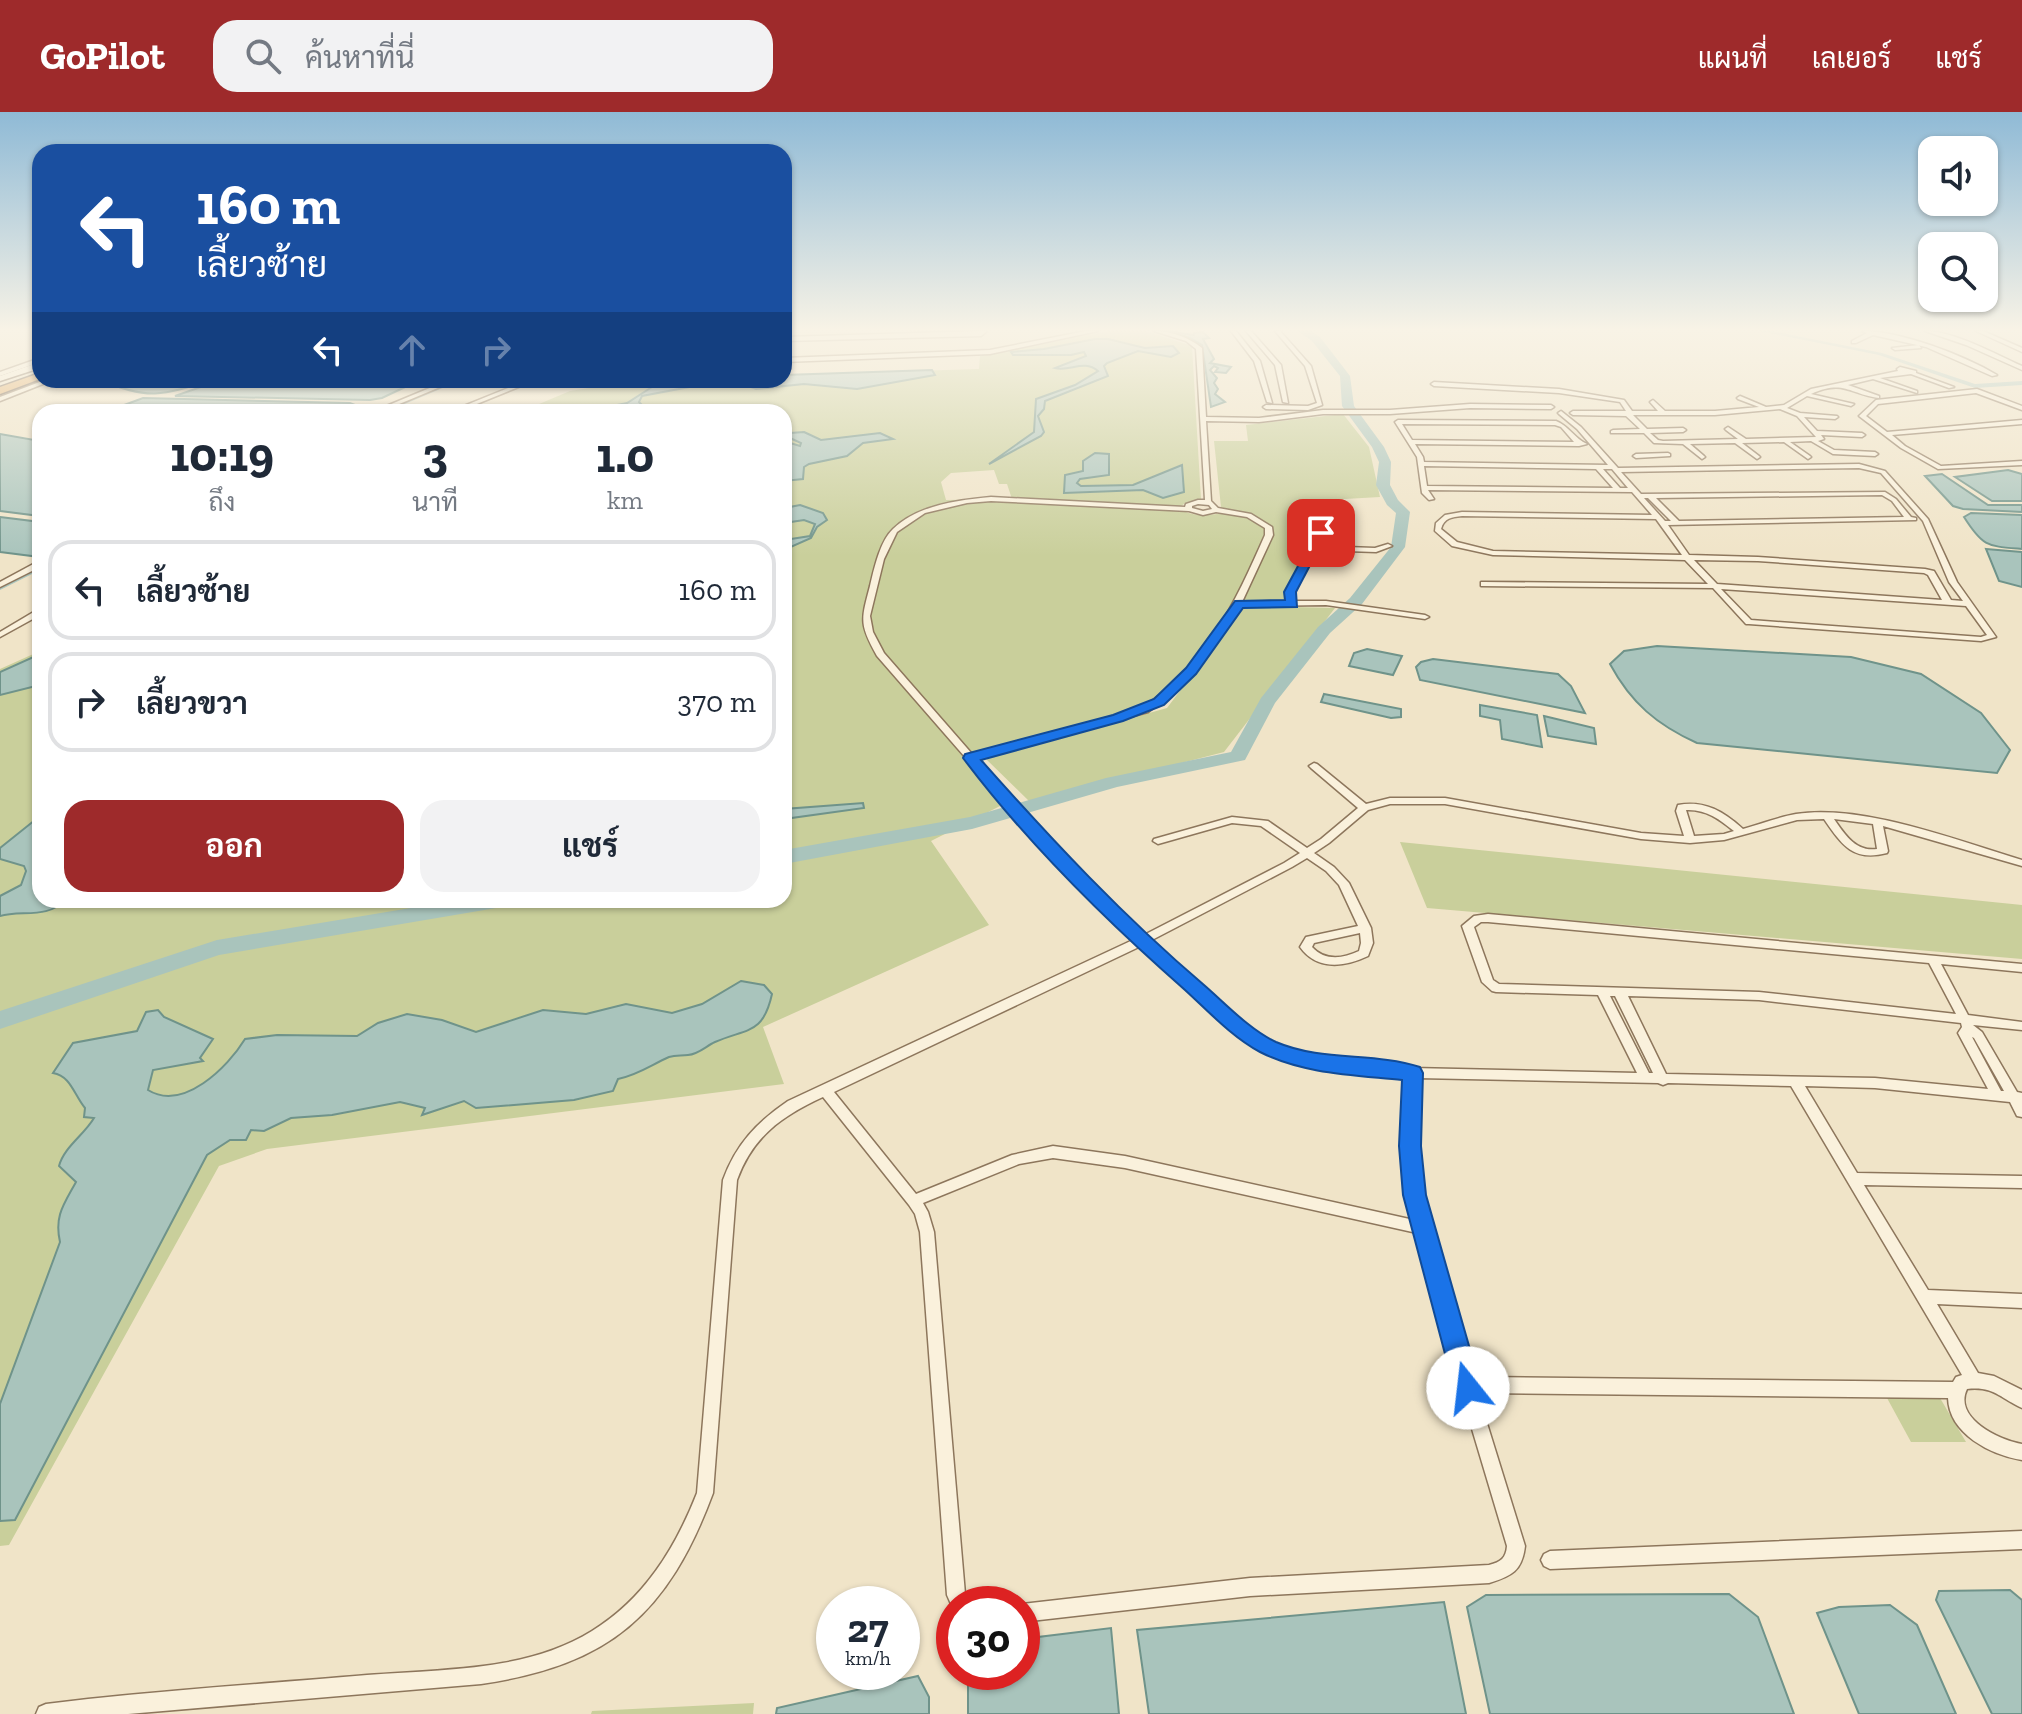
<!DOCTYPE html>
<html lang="th">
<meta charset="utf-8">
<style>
:root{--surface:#fff;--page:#f2f2f3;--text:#1f2937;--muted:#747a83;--line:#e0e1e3;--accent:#9e2a2b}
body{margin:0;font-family:"Zilla Slab",Sarabun,serif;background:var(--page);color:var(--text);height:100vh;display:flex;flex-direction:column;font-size:30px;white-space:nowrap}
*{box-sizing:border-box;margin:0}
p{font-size:26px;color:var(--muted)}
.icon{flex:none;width:44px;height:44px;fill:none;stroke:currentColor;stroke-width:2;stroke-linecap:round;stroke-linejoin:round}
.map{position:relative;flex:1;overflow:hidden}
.sheet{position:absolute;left:32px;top:292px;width:760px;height:504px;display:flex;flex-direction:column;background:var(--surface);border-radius:24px;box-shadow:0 2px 6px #0004}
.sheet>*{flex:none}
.top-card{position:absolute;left:32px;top:32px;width:760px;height:244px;border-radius:24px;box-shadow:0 2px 6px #0004;background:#1a4fa0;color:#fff;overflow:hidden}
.controls{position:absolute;left:1918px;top:24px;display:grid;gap:16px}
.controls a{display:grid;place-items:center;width:80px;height:80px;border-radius:16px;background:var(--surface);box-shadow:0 2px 6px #0004;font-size:40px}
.speed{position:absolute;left:816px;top:1474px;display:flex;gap:16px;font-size:40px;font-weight:700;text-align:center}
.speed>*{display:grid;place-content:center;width:104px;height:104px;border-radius:50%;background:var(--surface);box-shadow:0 2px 6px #0004;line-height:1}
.speed small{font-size:20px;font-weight:400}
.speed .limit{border:12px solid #d22;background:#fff;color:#111}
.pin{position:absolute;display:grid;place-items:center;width:68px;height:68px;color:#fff;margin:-34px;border-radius:16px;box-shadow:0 4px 12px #0006}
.me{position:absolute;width:88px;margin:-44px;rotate:344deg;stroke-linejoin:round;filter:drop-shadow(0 0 6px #0008)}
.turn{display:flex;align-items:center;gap:28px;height:168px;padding:0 32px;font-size:36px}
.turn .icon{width:104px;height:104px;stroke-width:2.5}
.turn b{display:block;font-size:56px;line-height:68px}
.lanes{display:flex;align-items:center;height:76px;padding:0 32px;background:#0003;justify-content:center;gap:40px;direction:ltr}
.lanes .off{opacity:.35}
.eta{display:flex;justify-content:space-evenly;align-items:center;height:136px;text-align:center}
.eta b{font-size:48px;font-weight:700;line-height:56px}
.primary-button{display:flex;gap:16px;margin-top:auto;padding:16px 32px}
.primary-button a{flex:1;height:92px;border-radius:24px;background:var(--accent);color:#fff;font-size:32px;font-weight:700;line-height:92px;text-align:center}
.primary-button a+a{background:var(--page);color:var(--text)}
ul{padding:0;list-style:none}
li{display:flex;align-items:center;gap:24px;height:100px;margin:0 16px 12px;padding:0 16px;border:4px solid var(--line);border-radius:24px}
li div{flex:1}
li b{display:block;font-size:30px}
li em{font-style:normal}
header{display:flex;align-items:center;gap:48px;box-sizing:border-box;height:112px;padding:0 40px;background:var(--accent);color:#fff}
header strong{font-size:38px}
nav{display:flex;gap:44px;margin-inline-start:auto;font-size:28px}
.search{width:560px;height:72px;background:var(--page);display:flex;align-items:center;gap:20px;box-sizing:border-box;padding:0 28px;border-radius:24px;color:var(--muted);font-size:30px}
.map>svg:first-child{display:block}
.green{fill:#c9cf9b;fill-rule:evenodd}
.water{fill:#a9c4bc;stroke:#6f938a;stroke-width:2}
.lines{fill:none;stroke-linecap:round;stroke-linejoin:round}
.canal{fill:#a9c4bc;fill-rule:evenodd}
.river{fill:#a9c4bc;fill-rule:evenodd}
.minor-casing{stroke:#8d765c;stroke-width:3}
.secondary-casing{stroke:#6f573f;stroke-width:3}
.motorway-casing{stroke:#5b4430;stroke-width:3}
.minor{fill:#faf1dc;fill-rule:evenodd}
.secondary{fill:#faf1dc;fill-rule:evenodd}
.motorway{fill:#e0a458;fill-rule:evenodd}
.route{fill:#1a73e8;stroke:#114b97;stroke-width:2}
</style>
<header>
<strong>GoPilot</strong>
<div class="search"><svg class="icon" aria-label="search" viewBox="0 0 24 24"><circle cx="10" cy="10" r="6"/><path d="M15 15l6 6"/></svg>ค้นหาที่นี่</div>
<nav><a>แผนที่</a><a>เลเยอร์</a><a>แชร์</a></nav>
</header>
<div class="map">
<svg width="2022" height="1602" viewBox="0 0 2022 1602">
<rect width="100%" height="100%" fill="#f0e4c8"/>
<!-- green -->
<g class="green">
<path d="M1109,219h37l46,15 9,154 -14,2 -9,6c15,10 35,8 52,3l-9,-4 -7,-66h34l-2,-16 97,-11 26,33 11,50 -53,3 -37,92 2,12h-53l-48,67 -40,36 -179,51 36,44 -77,39 58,84 -226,102 21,57 -517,65 -48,17 -210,379 -9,1v-877l40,-18v249h744v-488h-264l50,-21 69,-11h145v-5l195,-6 1,-13zM994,358l5,14h8l5,15 -66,1 -5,-18 10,-9z"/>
<path d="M1244,494l91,2 -111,144 -194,50 -44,-43 181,-51z"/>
<path d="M1400,730l622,63v54l-595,-51z"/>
<path d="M1887,1286h53l26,44h-55z"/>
<path d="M754,1591l-1,11h-162l1,-3z"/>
</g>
<!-- water -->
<g class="water">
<path d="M1167,219l27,4v-2l9,-1 6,6 -6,1 11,20 -4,4 21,4 -5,6 -11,-1 3,-4 -4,-2 -4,4 7,8 -3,5 4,6 -3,5 10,8 -14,5 -9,-62 -12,-7z"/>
<path d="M1095,227h13l37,9 28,-2 6,7 -8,4 -33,-6 -31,12 -3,3 4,10 -63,25 -1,8 -6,7 6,16 -3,4 -52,28 45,-32 2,-33 39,-14 23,-14c-14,-12 -28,1 -43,-3l31,-12 -2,-4 -13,3h-58l-2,-3 33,-3z"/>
<path d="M932,258l3,5 -78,14 -53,-5 -48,5 -13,-5 -32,-1 -69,13 -3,6 3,3 -47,7h-51l21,-3 18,3 44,-9 36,-23h121v-5z"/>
<path d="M101,268h108c-45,16 -63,20 -108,0z"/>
<path d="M221,268h199l-38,18 -12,2 -195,-4z"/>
<path d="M143,286l207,5 5,2 -11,7h-282l18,-5 36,1z"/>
<path d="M804,320l17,8 59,-7 13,6 -30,4 -16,13 -38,8 -5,3 -1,12 -19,2v-40l16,5 1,-3 -11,-5v-5z"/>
<path d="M0,322l40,7v75l-40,-5z"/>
<path d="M1095,341l14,1v21l-29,4 -3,4 4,3 52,-1 49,-20 2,27 -21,6 -20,-8 -79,3 1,-18 18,-4v-10z"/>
<path d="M2008,358l14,4v27h-30l-37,-24z"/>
<path d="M1942,362l46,31h34v7l-59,-3 -10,-3 -28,-30z"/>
<path d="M800,393l23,8 4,7 -10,7 -6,11 -27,12v-10l26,-4 5,-12 -11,-4 -20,3v-7l6,-9z"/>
<path d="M1971,401l51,2v34c-35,-3 -39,-2 -58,-32z"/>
<path d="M0,405l40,5v35l-40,-5z"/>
<path d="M1986,437l36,3v35l-23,-6z"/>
<path d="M1657,534l194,11 70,17 60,39 29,37 -13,23 -300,-30c-40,-18 -66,-40 -87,-79l14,-13z"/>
<path d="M1367,537l35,7 -9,19 -44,-9 5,-13z"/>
<path d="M40,542v31l-40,10v-23z"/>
<path d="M1433,547l125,15 13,12 14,27 -165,-33 -4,-13 5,-5z"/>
<path d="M1324,582l77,15v8l-10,1 -70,-16z"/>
<path d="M1480,593l57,10 5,32 -40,-8 -2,-19 -20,-4z"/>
<path d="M1544,604l50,12 2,16 -48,-8z"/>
<path d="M863,691l1,5 -80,11v-10z"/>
<path d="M40,704v84h24c-15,19 -43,10 -64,16v-20l21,-11 5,-14 -2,-5 -24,-7v-11z"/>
<path d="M741,869l23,4 8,9c-9,41 -25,34 -57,48 -9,4 -16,12 -27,13 -7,1 -12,0 -19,2 -18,8 -31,18 -51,22l-5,12 -39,9 -98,8 -12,-7 -42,14 3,-7 -25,-6 -68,13 -41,3 -27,13 -13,-1 -5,10h-16l-23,15 -192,365 -15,1v-117l60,-162c-6,-26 4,-38 16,-60l-17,-16c5,-19 25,-31 35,-48l-10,-1 1,-9c-11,-13 -14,-32 -32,-35l20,-30 64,-12 9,-19 12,-2 6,7 49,22 -13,19 3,3 -50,9 -5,20c35,22 80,-23 97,-51l32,-4 80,1 21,-13 29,-9 35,6 34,12 67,-22 43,4 40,-10 46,9 30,-9z"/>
<path d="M2010,1478l12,10v114h-30l-56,-114 3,-9z"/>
<path d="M1729,1482l29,23 36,97h-304l-23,-107 19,-12z"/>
<path d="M1444,1490l22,112h-317l-12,-84z"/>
<path d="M1890,1493l27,20 39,89h-97l-42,-101 22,-6z"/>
<path d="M1111,1516l8,86h-151v-42h54v-33z"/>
<path d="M918,1564l11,21v17h-153l1,-6z"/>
</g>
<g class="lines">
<!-- canal -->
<g class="canal">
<path d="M1759,219h13l110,22 93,31 47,-3v4l-47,3 -96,-33z"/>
<path d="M454,268h8l-76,32h-9z"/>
<path d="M40,453v5l-40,20v-6z"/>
</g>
<!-- river -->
<g class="river">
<path d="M1298,219h13l9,6 30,39 4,30 30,41 7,15 -1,23 8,15 12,12 -5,35 -43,57 -32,29 -55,70 -30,57 -128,27 -145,42 -188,35v-14l186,-33 136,-39 125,-26 30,-54 57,-71 32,-29 41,-51 5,-34 -9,-8 -11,-20 3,-23 -7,-15 -30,-41 -2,-30 -28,-35z"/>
<path d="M459,788h54l-3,5 -8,2 -283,48 -219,74v-18l217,-71z"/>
</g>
<!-- minor casing -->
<g class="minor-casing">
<g id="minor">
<path d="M981,219h6l-6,5 -197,5v-4z"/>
<path d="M1086,219h12l-108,23 -206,8v-4l206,-8z"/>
<path d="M1154,219c17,0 34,6 48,17l4,69 53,1 64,-8h67l80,-6 81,1 3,2 -3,2 -81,-1 -80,6h-67l-64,8 -53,-1 5,80 7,7 33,6 21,13 1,8 -31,67 46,-1 -2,-9 40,-74 3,-2 3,2 -14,28 57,2 13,-4 4,2 -16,6 -60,-2 -4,8 28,1 4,2 -4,2 -31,-1 -15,30 1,9h31l99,14 4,2 -4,2 -99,-14 -87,1c-24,44 -49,77 -91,106l-171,47 78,88 89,88 140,-72 16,-10 -39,-27 -29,-3 -74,21 -5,-3 1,-2 78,-22 36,4 39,27 14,-9 37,-31 -47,-40 -2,-2 5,-3 3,1 49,40 24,-6h55l196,35 43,3 -8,-25 2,-6c27,-5 46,7 65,24 17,-5 36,-12 53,-15 68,-10 159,26 226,46v6l-139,-40 5,25 -1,2c-34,9 -45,-8 -63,-34l-27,1 -73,20 -34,3 -49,-4 -196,-35h-55l-22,6 -39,33 -15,10 20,14 15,16 22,45 2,15 -5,13c-23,11 -51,15 -68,-9l6,-10 52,-11 -19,-41 -13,-14 -19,-13 -15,9 -142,74 97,87 21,14 25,10 49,10 70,6 225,5 -39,-78 -102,-3 -4,-1 -10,-9 -20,-56 12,-10 14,-2 534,50v8l-81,-8 27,51 54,7v8l-49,-5 9,7 35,60 5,1v24l-5,-1 -7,-14 -135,-14 -70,-2 52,87 165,3v12l-158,-3 64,105 94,4v14l-85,-4 41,69 16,3 28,14v18c-22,-10 -28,-22 -55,-19 -14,29 32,51 55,55v16c-31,-5 -73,-26 -74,-62l-464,-5 -6,-3 -2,-5 2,-5 6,-3 469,5 3,-5 6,-2 -171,-289 -123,-3 -5,2 -5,-2 -240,-5 -1,68 4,49 47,167 57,184c-3,25 -13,30 -36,37l-239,13 -228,26v-18l228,-26 239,-13c12,-3 17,-7 18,-19l-55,-184 -35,-129 -292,-65 -72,-10 -34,6 -96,39 5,9 6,20 31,362 4,10h-15v7l-7,-16 -27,-363 -5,-18 -6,-9 -86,-108c-41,19 -70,39 -86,83l-24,313c-45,121 -103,172 -232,191l-353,30h-92l3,-7 7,-3 42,-5c93,-10 186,-16 279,-24 75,-6 159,-3 225,-44 52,-32 83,-82 105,-138l26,-313c13,-36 34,-58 65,-79l347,-162c-92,-89 -174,-187 -258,-283 -18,-32 -16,-36 -7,-70 4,-17 10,-45 23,-57 25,-24 65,-29 98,-32l194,10 1,-3 12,-4h7l-9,-151 -10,-8zM991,389l198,10 14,4 13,-3 31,5 18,11v7c-31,70 -58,129 -123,173l-169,47 -89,-102 -11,-21 -3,-16 14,-57 13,-27 28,-19 42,-10zM1198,392l11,1 3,4 -9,2 -11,-3v-2zM1686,698c20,-1 33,9 48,21l-10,3 -30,2zM1834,707l39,5 4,25c-21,3 -32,-14 -43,-30zM1481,810h7l441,41 27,51 -197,-22 -260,-8 -6,-4 -19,-53zM1360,821l1,10 -2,8c-17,8 -34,10 -47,-4l2,-4zM1141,834l88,80 30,22 27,11 39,10 81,8c-2,49 -5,96 8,143l-289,-64 -72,-10 -41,9 -96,39 -82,-102zM1610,884h5l38,77h-4zM1628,884l131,4 202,23 1,4 -4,6 30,56 -113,-11 -209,-4zM1972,925l2,1 30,53h-3z"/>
<path d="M1231,219h5l24,30 12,42 -5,-1 -13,-41z"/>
<path d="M1246,219h5l30,34 7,38 -5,-1 -8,-37z"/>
<path d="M1275,219h5l31,35 11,39 -14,5 -42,-1 -3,-2 3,-2 42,1 9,-3 -12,-37z"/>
<path d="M1862,219c39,0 101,24 135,44l-5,1 -66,-29 -53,-12 -17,8h-4v-2l15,-8z"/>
<path d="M1925,219c29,0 70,23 97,35v4l-56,-25z"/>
<path d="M1976,219h7l39,17v4z"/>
<path d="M1919,233l2,3 -26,2 -3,-2z"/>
<path d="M40,246v4l-40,14v-4z"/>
<path d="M1900,255l16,4v2l38,14 -5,1 -38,-14 -31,4 37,13v2l-44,-14 -25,6 31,11v2c-30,-4 -35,-19 -68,-4l43,10 -3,2 -44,-10 -20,12 13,5 37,3 1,1 -3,2 -31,-2 13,14 45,2 3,2 -3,2 -41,-2 3,4 -6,2 16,9 41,2 3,2 -3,2 -42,-2 -22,-13 -21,1 20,14 1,1 -3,2 -24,-17 -42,1 17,13 1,1 -3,2 -22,-16 -45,1 14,12 1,1 -3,2 -19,-15 -29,-1 -10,-10h-33v-2l2,-1 27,-1 -14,-13 -53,-1 -3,-2 3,-2h53l-6,-9 -61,-9 -125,-7 -3,-2 3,-2 125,7 65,11 8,11h26l-8,-9 3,-2 12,11h50l44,-4 -21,-8 -1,-1 3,-2 26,11 18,-2 27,-16 87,-18 -1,-2zM1780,297l17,7 19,21 -70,2 -18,-12 -3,2 1,1 12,9 -75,2 -5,-1 -8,-7 33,-1 3,-2 -3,-2 -36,1 -14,-14h82z"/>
<path d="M45,268h8l-53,21v-4z"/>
<path d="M449,268h8l-77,32h-8z"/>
<path d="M528,268h8l-79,32h-8z"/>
<path d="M1977,277l45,17v4l-46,-17 -98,11 -12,12 21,16 135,-12v4l-130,11 13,11 36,20 81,-5v4l-84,4 -37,-21 -42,-32 17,-16z"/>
<path d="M1561,299l20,16 37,41 241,-4 26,7 43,48 29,63 39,55 -15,4 -232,-17h-3l-33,-36 -232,-2v-4h3l224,2 -23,-24 -192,-5 -41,-9 -17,-15 1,-8 9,-8 17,-3 190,3 -20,-23 -204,-2 6,9 -5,1 -7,-7 -5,-36 -22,-35 3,-2 158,1c13,5 19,18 31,23l-8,2 -164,-2 8,13 1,5 184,3 -31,-36 -18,-15 -1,-1zM1402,312l153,1 6,2 13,15 -162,-2zM1424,354l172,3 17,19 -186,-2zM1859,356l22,5 42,48 26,61 14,19 -12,-1 -17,-29 -9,-2 -167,-12 -69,-2 -21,-30 248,-5v-2l-5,-1 -15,-18 -11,-7 -244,2 -20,-22zM1603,357h9l16,19h-8zM1882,383l10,6 12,16 -225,4 -23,-23zM1644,386h4l23,23h-6zM1462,404l194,3 26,36 -189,-4 -36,-9 -16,-13c3,-11 11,-12 21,-13zM1694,448l64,1 166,12 4,2 14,25 -225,-16zM1721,477l245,17 21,29 -6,2 -230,-17z"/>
<path d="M1668,341l2,1v2l-34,2 -3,-2 3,-2z"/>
<path d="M37,450h3v5l-40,20v-5z"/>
<path d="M37,498h3v5l-40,22v-5z"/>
<path d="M2022,1419v18l-472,20 -6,-3 -3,-6 3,-6 6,-3z"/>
</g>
</g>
<!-- secondary casing -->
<g class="secondary-casing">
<path id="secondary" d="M37,251h3v5l-40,13v-5z"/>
</g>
<!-- motorway casing -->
<g class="motorway-casing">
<path id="motorway" d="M40,261v6l-40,15v-7z"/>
</g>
<!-- minor -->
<use href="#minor" class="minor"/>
<!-- secondary -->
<use href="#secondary" class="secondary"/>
<!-- motorway -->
<use href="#motorway" class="motorway"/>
</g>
<!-- sky -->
<linearGradient id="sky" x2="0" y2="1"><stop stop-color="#8fbad6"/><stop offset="0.49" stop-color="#f8f3e6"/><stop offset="1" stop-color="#f8f3e6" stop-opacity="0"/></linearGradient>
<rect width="2022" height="444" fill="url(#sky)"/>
<!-- route -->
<path class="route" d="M1317,419l10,2 -31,59 1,15 -54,1 -47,66 -32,31 -41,16 -142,39c71,80 142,156 223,225 22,19 46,45 72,57 47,20 97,10 144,25l3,6 -2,73 5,49 55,193 -4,9 -9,4 -10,-4 -4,-9 -51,-193 -4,-49 3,-66c-48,-5 -99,-6 -142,-28 -28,-15 -52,-41 -75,-62 -80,-70 -158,-147 -222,-232l2,-4 148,-39 41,-16 32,-31 49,-67 50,-1 -1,-8z"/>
</svg>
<div class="controls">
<a><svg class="icon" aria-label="sound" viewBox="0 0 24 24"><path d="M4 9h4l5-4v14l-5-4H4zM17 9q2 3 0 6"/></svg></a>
<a><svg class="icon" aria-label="search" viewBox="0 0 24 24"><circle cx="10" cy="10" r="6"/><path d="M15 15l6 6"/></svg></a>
</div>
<div class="speed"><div>27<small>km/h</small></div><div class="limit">30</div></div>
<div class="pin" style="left:1321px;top:421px;background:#d93025"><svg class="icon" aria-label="arrive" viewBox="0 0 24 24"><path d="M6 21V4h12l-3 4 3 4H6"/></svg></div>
<svg class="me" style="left:1468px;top:1276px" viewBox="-20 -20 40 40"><circle r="19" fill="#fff"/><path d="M0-13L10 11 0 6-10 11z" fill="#1a73e8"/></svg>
<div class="top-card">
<div class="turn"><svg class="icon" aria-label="left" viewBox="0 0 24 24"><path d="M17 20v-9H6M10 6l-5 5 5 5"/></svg><div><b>160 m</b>เลี้ยวซ้าย</div></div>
<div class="lanes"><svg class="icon" aria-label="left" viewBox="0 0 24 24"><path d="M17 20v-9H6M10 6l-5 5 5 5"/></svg><svg class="icon off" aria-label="ahead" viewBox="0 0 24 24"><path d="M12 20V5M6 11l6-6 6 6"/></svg><svg class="icon off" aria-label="right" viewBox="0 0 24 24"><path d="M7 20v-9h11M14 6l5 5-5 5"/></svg></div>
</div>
<section class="sheet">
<div class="eta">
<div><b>10:19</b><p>ถึง</p></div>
<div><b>3</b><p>นาที</p></div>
<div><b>1.0</b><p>km</p></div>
</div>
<ul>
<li><svg class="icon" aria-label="left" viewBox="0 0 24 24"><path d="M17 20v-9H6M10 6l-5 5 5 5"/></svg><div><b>เลี้ยวซ้าย</b></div><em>160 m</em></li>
<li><svg class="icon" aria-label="right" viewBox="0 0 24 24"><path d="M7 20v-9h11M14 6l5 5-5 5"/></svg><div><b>เลี้ยวขวา</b></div><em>370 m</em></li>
</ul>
<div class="primary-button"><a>ออก</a><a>แชร์</a></div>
</section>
</div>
